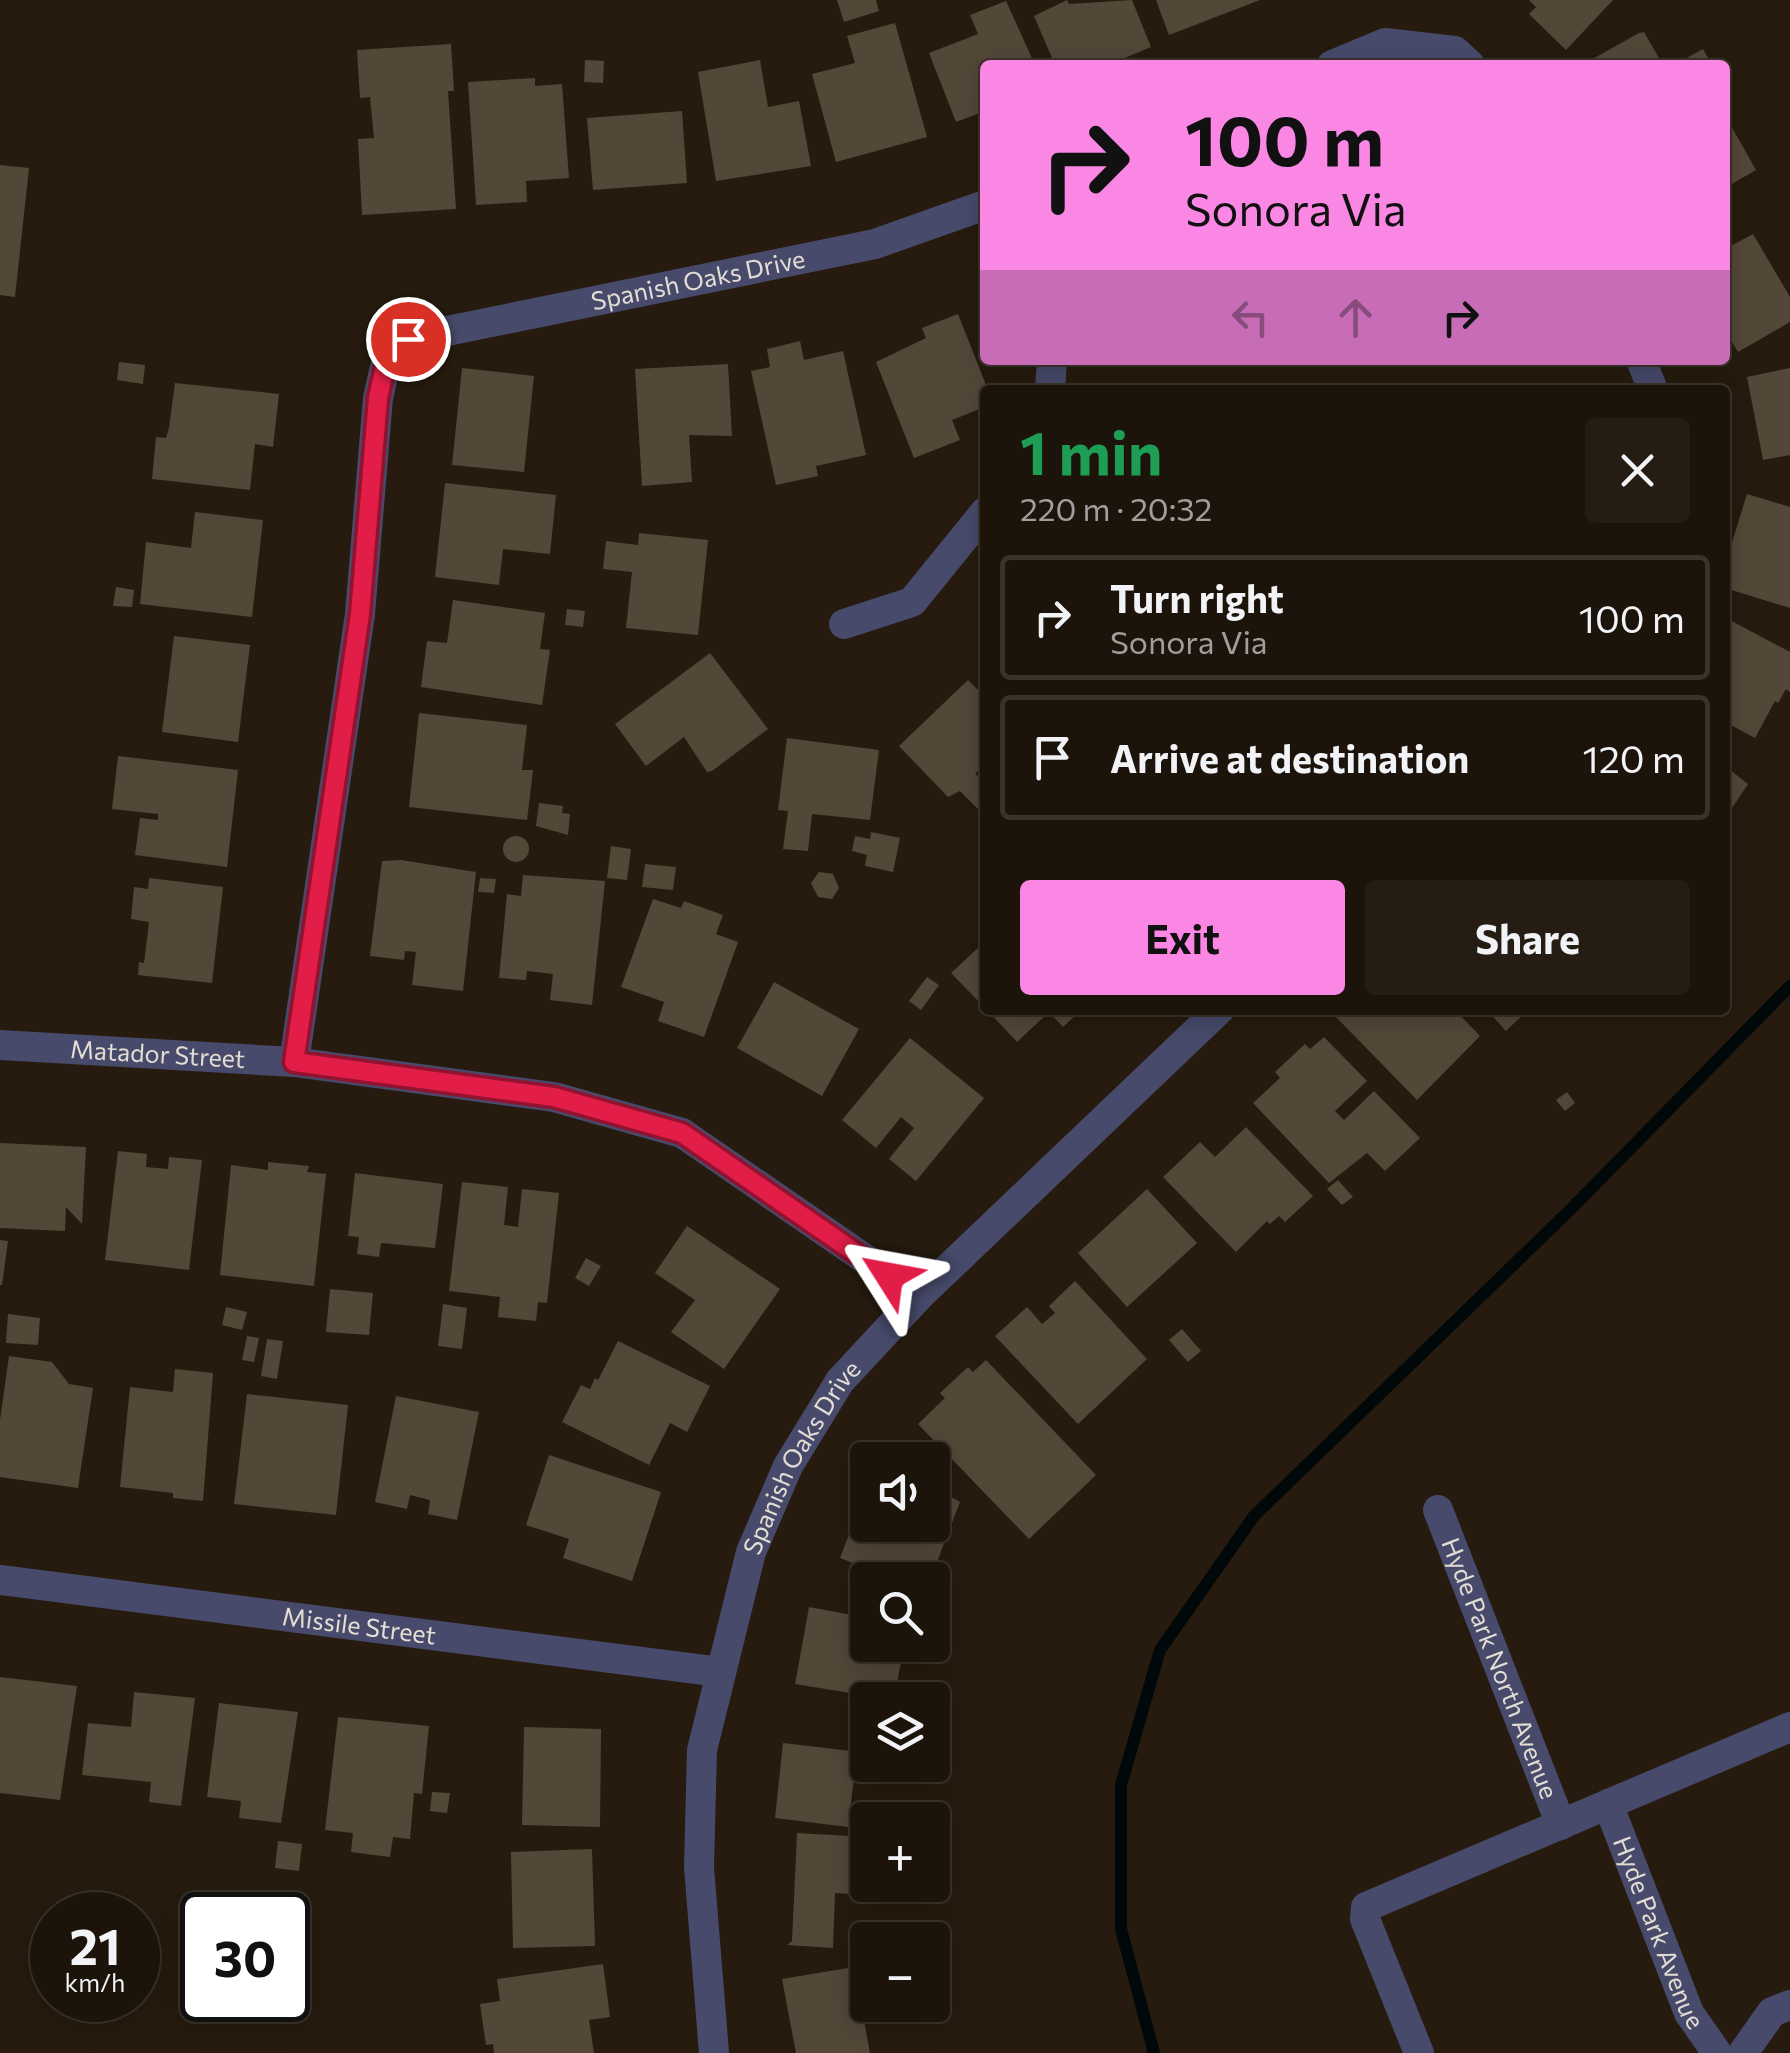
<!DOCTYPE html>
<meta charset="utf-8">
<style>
:root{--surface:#1c140a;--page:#251d13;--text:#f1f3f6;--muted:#a09e9c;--line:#3a332b;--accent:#fb87e5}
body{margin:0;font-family:Commissioner,sans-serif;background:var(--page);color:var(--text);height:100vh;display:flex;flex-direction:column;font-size:38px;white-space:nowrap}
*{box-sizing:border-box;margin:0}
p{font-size:32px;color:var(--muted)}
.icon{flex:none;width:55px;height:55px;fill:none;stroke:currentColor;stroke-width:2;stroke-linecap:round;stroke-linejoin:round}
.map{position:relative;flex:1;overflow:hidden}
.side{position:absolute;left:980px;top:385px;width:750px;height:630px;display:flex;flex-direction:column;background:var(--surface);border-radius:10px;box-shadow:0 5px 25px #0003,0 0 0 2px var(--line)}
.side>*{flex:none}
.hud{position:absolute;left:980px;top:60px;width:750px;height:305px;border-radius:10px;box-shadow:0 5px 25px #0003,0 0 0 2px var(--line);background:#fb87e5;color:#111;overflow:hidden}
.fabs{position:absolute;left:850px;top:1442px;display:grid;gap:20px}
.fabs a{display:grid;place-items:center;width:100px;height:100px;border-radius:10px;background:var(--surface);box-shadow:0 5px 25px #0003,0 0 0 2px var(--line);font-size:50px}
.speed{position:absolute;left:30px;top:1892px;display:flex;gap:20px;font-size:50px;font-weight:700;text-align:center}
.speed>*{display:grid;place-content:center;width:130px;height:130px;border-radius:50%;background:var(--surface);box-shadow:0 5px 25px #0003,0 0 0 2px var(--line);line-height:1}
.speed small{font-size:25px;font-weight:400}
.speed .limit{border:5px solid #111;border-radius:15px;background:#fff;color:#111}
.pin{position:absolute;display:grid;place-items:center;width:85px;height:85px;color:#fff;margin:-42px;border:5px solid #fff;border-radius:50%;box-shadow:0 2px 10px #0007}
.me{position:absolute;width:110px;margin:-55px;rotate:304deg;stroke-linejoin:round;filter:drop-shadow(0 0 8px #0008)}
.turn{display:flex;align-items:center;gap:35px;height:210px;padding:0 40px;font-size:45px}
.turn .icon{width:130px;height:130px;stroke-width:2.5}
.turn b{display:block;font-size:70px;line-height:85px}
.lanes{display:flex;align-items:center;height:95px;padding:0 40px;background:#0003;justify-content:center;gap:50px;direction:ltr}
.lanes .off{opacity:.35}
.round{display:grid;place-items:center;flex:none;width:105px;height:105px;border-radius:10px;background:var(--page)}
.head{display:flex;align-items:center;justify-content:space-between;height:170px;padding:0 40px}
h1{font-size:60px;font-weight:700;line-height:75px;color:#1e9e55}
.primary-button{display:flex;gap:20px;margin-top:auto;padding:20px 40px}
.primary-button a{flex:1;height:115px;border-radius:10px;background:var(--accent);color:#111;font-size:40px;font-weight:700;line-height:115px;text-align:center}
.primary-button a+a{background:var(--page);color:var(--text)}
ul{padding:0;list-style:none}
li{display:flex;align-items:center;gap:30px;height:125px;margin:0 20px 15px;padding:0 20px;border:5px solid var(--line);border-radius:10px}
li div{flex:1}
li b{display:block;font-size:38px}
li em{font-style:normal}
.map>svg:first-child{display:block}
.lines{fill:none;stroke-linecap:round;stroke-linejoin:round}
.stream{stroke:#000809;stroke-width:12}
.building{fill:#534738}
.street{stroke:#474a6a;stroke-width:30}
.route-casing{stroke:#92132f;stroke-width:25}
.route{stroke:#e11d48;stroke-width:18}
.labels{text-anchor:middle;stroke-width:8;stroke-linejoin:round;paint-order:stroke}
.street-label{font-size:25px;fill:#e4ddd4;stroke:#1c1206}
</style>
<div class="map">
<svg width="1790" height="2053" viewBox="0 0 1790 2053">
<rect width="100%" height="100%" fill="#261b0e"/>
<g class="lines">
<!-- stream -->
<path class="stream" d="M1154,2053l-33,-124v-144l39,-135 94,-134 317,-307 219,-223"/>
</g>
<!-- building -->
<g class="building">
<path d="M837,0h39l3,11 -35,11z"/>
<path d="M1067,0l2,4 63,-4 19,47 -43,18h-53l-21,-49z"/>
<path d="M1156,0h104l-91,35z"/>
<path d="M1529,0h84l-47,50 -37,-36 7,-7z"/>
<path d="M1006,1l29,64h-50v46l-29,11 -27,-69 49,-19 -8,-19z"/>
<path d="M895,23l32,114 -91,25 -24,-88 43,-11 -8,-27z"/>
<path d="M1644,32l19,33h-81l57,-32z"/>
<path d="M451,44l3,47h-6l8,118 -94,6 -4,-76 16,-1 -4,-41 -10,1 -3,-48z"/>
<path d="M1703,49l9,16h-38z"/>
<path d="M585,60l19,1 -1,22 -19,-1z"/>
<path d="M760,60l8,47 31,-6 12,65 -95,15 -18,-109z"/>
<path d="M535,78v8l27,-2 7,94 -43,3 1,21 -51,3 -8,-123z"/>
<path d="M682,111l5,72 -94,7 -6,-72z"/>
<path d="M1725,115l31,55 -31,18z"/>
<path d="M0,165l29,3 -14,129 -15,-2z"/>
<path d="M1753,234l37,63v25l-52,30 -13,-22v-81z"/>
<path d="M958,314l30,76 -3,17 -33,13 8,20 -46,18 -38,-96 50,-24 -4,-10z"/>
<path d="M800,341l4,19 39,-9 23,104 -50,11 2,10 -42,9 -25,-114 19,-4 -3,-18z"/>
<path d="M119,362l26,3 -2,19 -26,-4z"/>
<path d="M728,364l4,72 -43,-1 3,47 -50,4 -7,-117z"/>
<path d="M462,368l72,8 -10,96 -72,-7z"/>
<path d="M1790,368v87l-27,5 -16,-83z"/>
<path d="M175,383l104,11 -6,53 -18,-3 -5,46 -98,-11 4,-42 10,1 3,-10z"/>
<path d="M445,483l111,12 -6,59 -47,-5 -4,36 -64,-8z"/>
<path d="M1747,494l43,13v101l-65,-20v-23z"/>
<path d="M195,512l68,8 -11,97 -112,-13 6,-62 45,6z"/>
<path d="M639,533l69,7 -10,95 -72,-7 6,-56 -29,-3 3,-28 32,4z"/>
<path d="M116,587l18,3 -2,17 -19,-1z"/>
<path d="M453,600l92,13 -5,36 10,1 -8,55 -121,-18 6,-46 20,2z"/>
<path d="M567,609l18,2 -2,16 -18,-2z"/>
<path d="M1728,619l62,33v40l-4,-3 -8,14 -3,-2 -20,37 -30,-16z"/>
<path d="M174,636l76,9 -12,97 -76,-10z"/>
<path d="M710,653l58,76 -56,42 -5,1 -23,-35 -38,29 -31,-42z"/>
<path d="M968,680l17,17v75l-4,-4 -6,6 10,7v23l-6,6 -19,-19 -12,6 -49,-51z"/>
<path d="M419,713l108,12 -5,45h11l-6,50 -118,-13z"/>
<path d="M787,738l92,12 -9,70 -58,-6 -4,37 -25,-2 5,-38 -10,-1z"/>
<path d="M118,756l120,14 -11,97 -92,-12 5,-37 18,2v-6l-46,-5z"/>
<path d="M1725,766l23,18 -20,30 -3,-3z"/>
<path d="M539,803l24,3 -1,7 8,1 -2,21 -32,-9z"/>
<path d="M871,832l29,6 -7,34 -28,-6 2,-11 -15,-4 3,-15 15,3z"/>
<circle cx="516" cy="849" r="13"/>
<path d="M611,846l20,3 -4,31 -20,-2z"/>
<path d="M401,860l75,12 -13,119 -51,-6 4,-33 -11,-1 -1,9 -34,-4 12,-95z"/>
<path d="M645,864l31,3 -3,23 -31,-3z"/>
<path d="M819,872l14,2 6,14 -7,11 -14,-2 -7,-14z"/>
<path d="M523,875l82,6 -13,124 -42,-5 3,-26 -26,-3 -1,9 -27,-2 8,-84 14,2z"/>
<path d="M149,878l74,9 -11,96 -74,-8 1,-13 5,1 5,-41 -18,-3 3,-32 14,2z"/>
<path d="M480,878l16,1 -2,14 -16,-1z"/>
<path d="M653,899l28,9 3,-7 39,14 -7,19 22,8 -34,95 -46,-16 6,-19 -43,-15z"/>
<path d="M980,946l5,5v57l-34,-35z"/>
<path d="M927,977l12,8 -18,25 -12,-9z"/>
<path d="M774,982l85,47 -37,67 -85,-48z"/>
<path d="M987,1010h94l-18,17 -14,-15 -32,30z"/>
<path d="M1341,1010h114l25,26 -63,64 -82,-84z"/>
<path d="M1487,1010h41l-22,21z"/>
<path d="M1324,1037l43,44 -32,30 9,9 30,-29 46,47 -35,33 -18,-18 -38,30 -76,-80 27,-25 -5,-6 30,-28 5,5z"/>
<path d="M910,1038l74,60 -68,83 -27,-22 25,-31 -13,-11 -25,31 -34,-28z"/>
<path d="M1567,1092l8,11 -10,8 -9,-11z"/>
<path d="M1246,1127l67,69 -28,26 -6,-6 -9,8 -3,-3 -31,31 -73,-75 37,-35 15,15z"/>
<path d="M0,1143l86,4 -4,77 -16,-17 -1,24 -65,-3z"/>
<path d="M118,1151l29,3 -1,13 22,2 1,-12 33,3 -13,110 -84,-10z"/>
<path d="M268,1162l41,4 -2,6 19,2 -12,112 -94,-11 11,-110 37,5z"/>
<path d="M355,1173l88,11 -8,64 -54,-5 -2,14 -22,-3 2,-17 -11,-1z"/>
<path d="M1338,1180l15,17 -11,8 -15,-16z"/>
<path d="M462,1182l46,5 -4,38 14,2 4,-38 37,4 -12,110 -9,-1 -2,19 -38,-4 2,-20 -51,-6z"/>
<path d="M1147,1189l50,54 -70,64 -49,-54z"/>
<path d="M687,1226l93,63 -56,80 -53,-37 24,-32 -40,-27z"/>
<path d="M0,1240l8,1 -6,44h-2z"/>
<path d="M586,1258l15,8 -12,20 -14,-8z"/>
<path d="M1075,1281l72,78 -69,65 -83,-88 32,-29 15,17 13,-11 -6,-7z"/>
<path d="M330,1289l43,4 -4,42 -43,-3z"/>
<path d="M443,1304l24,4 -5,41 -24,-3z"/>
<path d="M226,1307l21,5 -5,18 -20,-5z"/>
<path d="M8,1314l32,4 -2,27 -32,-2z"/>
<path d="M1182,1329l19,22 -13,11 -19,-22z"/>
<path d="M247,1336l12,2 -5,24 -12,-2z"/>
<path d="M267,1339l16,2 -6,38 -16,-3z"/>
<path d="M618,1341l92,45 -23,46 -17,-9 -21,42 -87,-43 19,-37 9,4 5,-11 3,2z"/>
<path d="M9,1356l43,6 17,22 24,4 -15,100 -78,-11v-57z"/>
<path d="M986,1360l110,115 -67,64 -111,-115 27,-26 -5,-5 28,-26 5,5z"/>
<path d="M175,1369l38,4 -10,128 -30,-3v-5l-53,-6 10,-100 43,5z"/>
<path d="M247,1394l101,11 -12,110 -102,-11z"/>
<path d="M396,1396l83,16 -22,108 -29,-6 2,-14 -20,-5 -3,14 -32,-7z"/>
<path d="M549,1455l112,37 -29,89 -69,-23 6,-19 -43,-14z"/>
<path d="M932,1487l28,15 -30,78h-34l-56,-22 27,-70 1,37h64z"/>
<path d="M809,1607l59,11v27h36l-10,55 -99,-16z"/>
<path d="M0,1677l77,9 -17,114 -60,-7z"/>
<path d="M134,1692l61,6 -14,108 -32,-4 2,-20 -69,-7 6,-52 43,4z"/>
<path d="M219,1703l79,9 -17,111 -42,-5 2,-17 -34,-4z"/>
<path d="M868,1714v51h25l-5,11 -32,-15 -8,66 -73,-9 8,-75 68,8z"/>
<path d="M338,1717l91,9 -7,68 -8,-1 -4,46 -17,-2 -3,20 -39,-5 2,-19 -28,-3z"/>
<path d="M524,1727l77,2 -1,98 -78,-2z"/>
<path d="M432,1792l18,1 -3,20 -17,-2z"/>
<path d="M797,1833l71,4 -2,58 -31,-2 -2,55 -46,-3 5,-4z"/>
<path d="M278,1841l24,3 -3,27 -24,-3z"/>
<path d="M592,1849l3,97 -82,2 -2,-96z"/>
<path d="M603,1964l7,53 -21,3 5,33h-100l-1,-9 -7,1 -6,-41 20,-3 -3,-22z"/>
<path d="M854,1967l3,13 11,-2v27h11l1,8 -17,2 7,38h-74l-14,-74z"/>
</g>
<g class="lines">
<!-- street -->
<g class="street">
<path d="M1332,65l53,-22 70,8 15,14"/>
<path d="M1641,360l12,30"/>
<path d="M1050,390l2,-30"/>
<path d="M844,624l68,-22 73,-90"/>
<path id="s1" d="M0,1045l294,17 260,35 128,36 237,163"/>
<path id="s2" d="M294,1062l66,-448 18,-216 9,-40 21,-19 467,-95 110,-39"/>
<path id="s3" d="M1438,1510l123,315"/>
<path id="s4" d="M0,1580l720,92"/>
<path id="s5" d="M1608,1804l81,209 28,40"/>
<path id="s6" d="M714,2053l-15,-186 3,-117 49,-198 37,-86 52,-85 79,-85 300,-286"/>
<path d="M1419,2053l-54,-134 1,-12 424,-180"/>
<path d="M1743,2053l29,-41 18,-7"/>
</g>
</g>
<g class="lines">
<!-- route casing -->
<g class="route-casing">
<path id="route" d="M408,339l-21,19 -9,40 -18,216 -66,448 260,35 128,36 207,143"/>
</g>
<!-- route -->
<use href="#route" class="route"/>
</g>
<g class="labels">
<!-- street labels -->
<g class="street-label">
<text dy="9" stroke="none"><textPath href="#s2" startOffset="1035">Spanish Oaks Drive</textPath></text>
<text dy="9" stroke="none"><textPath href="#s1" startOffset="158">Matador Street</textPath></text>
<text dy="9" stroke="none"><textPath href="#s6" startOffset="615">Spanish Oaks Drive</textPath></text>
<text dy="9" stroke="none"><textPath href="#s4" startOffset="362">Missile Street</textPath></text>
<text dy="9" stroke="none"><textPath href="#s3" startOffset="170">Hyde Park North Avenue</textPath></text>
<text dy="9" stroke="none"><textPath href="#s5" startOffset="138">Hyde Park Avenue</textPath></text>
</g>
</g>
</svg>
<div class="fabs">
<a><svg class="icon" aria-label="sound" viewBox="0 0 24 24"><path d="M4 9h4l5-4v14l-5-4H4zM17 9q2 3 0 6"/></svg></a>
<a><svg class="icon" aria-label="search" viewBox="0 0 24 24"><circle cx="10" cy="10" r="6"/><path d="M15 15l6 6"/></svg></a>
<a><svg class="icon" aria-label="layers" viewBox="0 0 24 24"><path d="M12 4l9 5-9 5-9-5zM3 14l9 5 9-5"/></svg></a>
<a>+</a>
<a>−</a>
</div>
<div class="speed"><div>21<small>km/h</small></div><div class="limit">30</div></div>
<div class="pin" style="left:408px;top:339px;background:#d93025"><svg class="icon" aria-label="arrive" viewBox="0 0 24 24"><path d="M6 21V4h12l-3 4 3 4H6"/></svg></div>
<svg class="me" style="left:889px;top:1276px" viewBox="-20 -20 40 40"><path d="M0-17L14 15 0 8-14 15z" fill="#e11d48" stroke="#fff" stroke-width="4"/></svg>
<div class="hud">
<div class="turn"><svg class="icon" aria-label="right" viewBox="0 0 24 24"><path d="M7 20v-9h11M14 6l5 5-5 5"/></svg><div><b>100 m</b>Sonora Via</div></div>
<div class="lanes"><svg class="icon off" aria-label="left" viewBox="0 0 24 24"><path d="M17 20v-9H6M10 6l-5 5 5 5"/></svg><svg class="icon off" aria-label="ahead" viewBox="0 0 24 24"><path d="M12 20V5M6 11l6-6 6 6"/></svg><svg class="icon" aria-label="right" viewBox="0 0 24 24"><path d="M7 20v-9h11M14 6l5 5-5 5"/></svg></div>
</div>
<section class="side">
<div class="head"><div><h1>1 min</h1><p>220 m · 20:32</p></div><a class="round"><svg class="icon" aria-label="close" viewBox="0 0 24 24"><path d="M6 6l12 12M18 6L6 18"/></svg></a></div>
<ul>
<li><svg class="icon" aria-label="right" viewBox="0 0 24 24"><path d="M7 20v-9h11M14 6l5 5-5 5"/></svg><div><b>Turn right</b><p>Sonora Via</p></div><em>100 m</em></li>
<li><svg class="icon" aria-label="arrive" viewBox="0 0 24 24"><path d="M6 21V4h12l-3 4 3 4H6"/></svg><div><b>Arrive at destination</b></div><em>120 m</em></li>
</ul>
<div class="primary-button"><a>Exit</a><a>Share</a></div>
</section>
</div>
